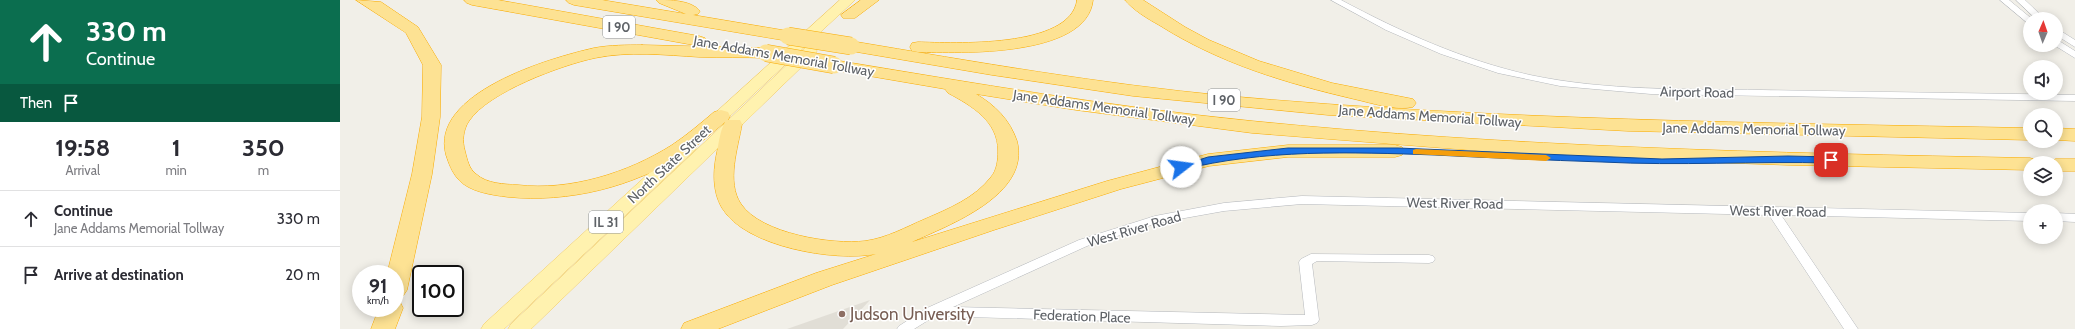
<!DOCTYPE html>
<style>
:root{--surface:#fff;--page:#f2f2f3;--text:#2b2b33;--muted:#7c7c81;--line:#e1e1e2}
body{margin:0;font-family:Cabin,sans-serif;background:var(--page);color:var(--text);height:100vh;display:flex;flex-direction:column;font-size:15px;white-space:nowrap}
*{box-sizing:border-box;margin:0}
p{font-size:13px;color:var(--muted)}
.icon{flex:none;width:22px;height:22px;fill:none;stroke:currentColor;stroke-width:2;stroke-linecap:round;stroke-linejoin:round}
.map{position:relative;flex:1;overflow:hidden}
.drawer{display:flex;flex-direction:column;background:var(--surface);width:340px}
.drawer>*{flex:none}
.hud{background:#0b6e4f;color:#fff;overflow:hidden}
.needle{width:26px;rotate:2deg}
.fabs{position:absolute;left:1683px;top:12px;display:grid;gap:8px}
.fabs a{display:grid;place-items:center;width:40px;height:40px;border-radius:50%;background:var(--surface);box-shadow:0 2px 10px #0003;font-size:20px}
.speed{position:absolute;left:12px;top:265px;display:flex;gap:8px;font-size:20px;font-weight:700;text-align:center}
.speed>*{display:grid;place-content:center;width:52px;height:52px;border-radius:50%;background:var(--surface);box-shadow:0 2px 10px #0003;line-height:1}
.speed small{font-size:10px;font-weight:400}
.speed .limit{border:2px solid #111;border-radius:6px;background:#fff;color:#111}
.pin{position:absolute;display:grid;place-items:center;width:34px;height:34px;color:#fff;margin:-17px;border-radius:8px;box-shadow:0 2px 6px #0006}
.me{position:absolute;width:44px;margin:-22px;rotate:75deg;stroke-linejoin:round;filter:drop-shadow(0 0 3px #0008)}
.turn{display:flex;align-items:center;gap:14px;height:84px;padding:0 20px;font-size:18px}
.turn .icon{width:52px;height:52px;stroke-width:2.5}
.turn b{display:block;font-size:28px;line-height:34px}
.then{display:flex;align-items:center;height:38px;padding:0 20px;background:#0003;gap:8px;font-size:15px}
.eta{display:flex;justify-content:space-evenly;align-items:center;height:68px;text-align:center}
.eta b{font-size:24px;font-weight:800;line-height:28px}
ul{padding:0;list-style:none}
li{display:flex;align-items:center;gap:12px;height:56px;padding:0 20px;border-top:1px solid var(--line)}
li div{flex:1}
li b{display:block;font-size:15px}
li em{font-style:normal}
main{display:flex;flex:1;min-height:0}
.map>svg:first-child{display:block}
.education{fill:#e1ded6}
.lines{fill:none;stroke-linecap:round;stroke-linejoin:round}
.minor-casing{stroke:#b5b8bc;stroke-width:1}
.primary-casing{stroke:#f2c960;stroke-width:1}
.motorway-casing{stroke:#f9ab00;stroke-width:1}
.minor{fill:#fff;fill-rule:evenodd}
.primary{fill:#fff2af;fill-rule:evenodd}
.motorway{fill:#fde293;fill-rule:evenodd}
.motorway-bridge-casing{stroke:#f9ab00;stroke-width:18;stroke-linecap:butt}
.motorway-bridge{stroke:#fde293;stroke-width:17}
.route{fill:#1a73e8;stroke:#114b97}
.slow{fill:#f59e0b}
.education-dot{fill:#8d6e63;stroke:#fff;stroke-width:1.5}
.labels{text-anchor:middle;stroke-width:3;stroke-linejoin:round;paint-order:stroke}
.shield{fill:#fff;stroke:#8f9295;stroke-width:1}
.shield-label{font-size:13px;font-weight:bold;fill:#5f6368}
.street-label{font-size:14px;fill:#5f6368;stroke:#fff}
.near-education-label{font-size:17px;fill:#785e54;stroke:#fff;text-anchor:start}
</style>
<main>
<section class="drawer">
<div class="hud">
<div class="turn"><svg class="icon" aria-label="ahead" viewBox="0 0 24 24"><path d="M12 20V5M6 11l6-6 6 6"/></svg><div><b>330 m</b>Continue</div></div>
<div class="then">Then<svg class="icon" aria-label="arrive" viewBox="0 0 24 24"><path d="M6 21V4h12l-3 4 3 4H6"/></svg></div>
</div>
<div class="eta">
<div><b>19:58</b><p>Arrival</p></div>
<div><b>1</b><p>min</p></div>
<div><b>350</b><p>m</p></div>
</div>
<ul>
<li><svg class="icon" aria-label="ahead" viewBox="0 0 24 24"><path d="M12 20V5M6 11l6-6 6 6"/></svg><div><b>Continue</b><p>Jane Addams Memorial Tollway</p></div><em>330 m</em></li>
<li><svg class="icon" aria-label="arrive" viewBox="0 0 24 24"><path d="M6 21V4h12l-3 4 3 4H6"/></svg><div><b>Arrive at destination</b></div><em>20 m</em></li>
</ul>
</section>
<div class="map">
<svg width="1735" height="329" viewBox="0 0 1735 329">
<rect width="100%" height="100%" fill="#f1efe8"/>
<!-- education -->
<path class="education" d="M530,300l-27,29h-56z"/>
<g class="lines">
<!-- minor casing -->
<g class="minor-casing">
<g id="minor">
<path d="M991,0h10c60,32 122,60 189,75 76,16 155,14 232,15 105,2 209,3 313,5v6l-424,-7 -91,-8 -62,-13 -57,-19 -55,-24z"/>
<path d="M1660,0h9l23,19h-2v6z"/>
<path d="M1676,0h9l20,19h-9z"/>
<path d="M1716,28l19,12v7l-19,-12z"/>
<path d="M1716,39l19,12v7l-21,-13h2z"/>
<path d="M962,196l728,17v8l-249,-6 77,114h-14l-75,-114 -467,-11 -78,7 -67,12 -70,23 -134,61 352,8 -6,-53 2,-3 10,-5 118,1 4,1 2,3 -2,3 -4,1 -112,-2 -5,3 7,56 -2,3 -5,2 -31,1 -346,-10 -21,13h-17l2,-3 28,-18 152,-68 76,-24 69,-13z"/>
<path d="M1716,213l19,1v8l-19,-1z"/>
</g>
</g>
<!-- primary casing -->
<g class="primary-casing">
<g id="primary">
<path d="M500,0h15l-139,129h-12l-2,-3 2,-3z"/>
<path d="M470,47l5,1 2,3 -2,3 -284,275h-23l3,-5 294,-276z"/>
<path d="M349,141l6,1 2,4 -2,4 -191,179h-23l3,-5 199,-182z"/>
</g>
</g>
<!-- motorway casing -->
<g class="motorway-casing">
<g id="motorway">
<path d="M16,0l25,2 37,25 23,38 -1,52 -8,57 -25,116 -4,6 -8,2v-24h-8l25,-100 10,-57 1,-52 -17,-32z"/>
<path d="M124,0h34l201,36 6,2 2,3 -2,3 -6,2 -227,-41 -5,-2z"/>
<path d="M226,0h36l84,14 -27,-11 -3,-3c14,0 35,0 44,11l-2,3 -5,1 95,16 6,2 2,3 -2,3 -6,2 -214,-36 -5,-2z"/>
<path d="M521,0h18l-24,18h-12l-2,-3z"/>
<path d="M737,0h16c-6,58 -135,53 -175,52l-6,-1 -2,-4 2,-4 6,-1c34,1 153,7 159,-42z"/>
<path d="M785,0h18l42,27 24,13 50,21 73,22 81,16 3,4 -3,4c-18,4 -41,-4 -59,-8 -69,-16 -135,-36 -195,-74 -11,-6 -26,-15 -34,-25z"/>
<path d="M511,41c125,21 250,43 377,55 266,24 534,27 802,32v12l-402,-9 -300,-16 -195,-19 -141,-21 -147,-25 -2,-4 2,-4z"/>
<path d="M302,45l124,3 6,1 2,4 -2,4 -6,1c-22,-1 -44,0 -67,-1 -34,-2 -70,-6 -104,1 -33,7 -107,34 -126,63 -6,9 -7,20 -4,30 2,8 4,18 11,23 11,10 28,10 42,11 52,6 110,-12 154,-40 15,-10 29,-22 42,-33l7,-2 7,2 2,4 -2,4h12l2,4c-4,24 -16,58 -1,80 20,30 92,41 124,37 22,-3 41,-14 60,-22 23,-10 50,-21 66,-42 6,-7 7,-17 7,-26 0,-30 -26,-45 -50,-58l-3,-4 -117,-20 -3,-4 3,-4 6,-1c139,23 278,47 418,61 259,26 518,32 778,37l7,2 2,3h-9v7l-242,-5 -229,-8 -307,-24 -176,-23 -100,-16c19,11 34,26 41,47 14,54 -68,84 -105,101l195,-61 101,-27 80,-9h107l7,2 3,4 -3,4 -7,2h-107l-79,9 -88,23 -127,41 -162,55 -114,44h-37l3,-6 132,-50 60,-19c-41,8 -131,-7 -154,-46 -10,-17 -9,-38 -5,-56 2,-10 3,-21 8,-30 -13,11 -26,23 -41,32 -50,33 -116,49 -176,43 -16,-2 -39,-5 -50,-18 -6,-7 -9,-15 -12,-24 -17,-62 104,-97 148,-107 16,-3 33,-3 48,-3z"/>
<path d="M1716,128l19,1v12l-19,-1z"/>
<path d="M1716,159h19v12h-19v-8h-9z"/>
<path d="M55,301l5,1 3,6 -8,21h-24l8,-21h16z"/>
</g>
</g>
<!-- minor -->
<use href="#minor" class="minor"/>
<!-- primary -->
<use href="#primary" class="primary"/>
<!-- motorway -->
<use href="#motorway" class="motorway"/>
<!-- motorway-bridge casing -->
<g class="motorway-bridge-casing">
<g id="motorway-bridge">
<path d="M448,36l63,10"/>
<path d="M426,53l68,12"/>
</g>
</g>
<!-- motorway-bridge -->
<use href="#motorway-bridge" class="motorway-bridge"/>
</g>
<!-- route -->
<path class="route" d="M948,148h110l264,11 126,-3 43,1 5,3 -5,3c-76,-2 -152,3 -229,-1 -55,-2 -111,-4 -167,-7 -85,-3 -171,-6 -254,15l-4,-3 31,-10z"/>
<!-- slow -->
<path class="slow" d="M1076,149l130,6 5,3 -5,3 -133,-7v-4z"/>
<!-- markers -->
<circle class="education-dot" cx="502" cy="314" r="4"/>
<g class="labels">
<!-- shield labels -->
<g class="shield">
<rect x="263" y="16" width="32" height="22" rx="3"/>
<rect x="868" y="89" width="32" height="22" rx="3"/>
<rect x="249" y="211" width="34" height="22" rx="3"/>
</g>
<g class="shield-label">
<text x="279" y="32">I 90</text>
<text x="884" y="105">I 90</text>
<text x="266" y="227">IL 31</text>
</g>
<!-- street labels -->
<g class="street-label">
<text transform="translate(444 56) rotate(10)" y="5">Jane Addams Memorial Tollway</text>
<text transform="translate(1357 92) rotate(1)" y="5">Airport Road</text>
<text transform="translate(764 107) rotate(8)" y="5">Jane Addams Memorial Tollway</text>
<text transform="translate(1090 116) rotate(4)" y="5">Jane Addams Memorial Tollway</text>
<text transform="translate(1414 129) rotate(1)" y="5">Jane Addams Memorial Tollway</text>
<text transform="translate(329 164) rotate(-43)" y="5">North State Street</text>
<text transform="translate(1115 203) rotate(1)" y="5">West River Road</text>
<text transform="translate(1438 211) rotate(1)" y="5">West River Road</text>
<text transform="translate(794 229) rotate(-16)" y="5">West River Road</text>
<text transform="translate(742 316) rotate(2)" y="5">Federation Place</text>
</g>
<!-- near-education labels -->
<g class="near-education-label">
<text x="510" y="320">Judson University</text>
</g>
</g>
</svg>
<div class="fabs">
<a><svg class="needle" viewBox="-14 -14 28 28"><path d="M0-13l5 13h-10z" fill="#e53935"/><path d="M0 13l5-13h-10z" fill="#7c7c81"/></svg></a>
<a><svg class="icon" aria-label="sound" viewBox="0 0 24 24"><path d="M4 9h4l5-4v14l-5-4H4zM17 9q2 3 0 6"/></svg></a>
<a><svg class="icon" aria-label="search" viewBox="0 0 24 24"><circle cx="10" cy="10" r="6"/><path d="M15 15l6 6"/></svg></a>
<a><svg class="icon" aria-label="layers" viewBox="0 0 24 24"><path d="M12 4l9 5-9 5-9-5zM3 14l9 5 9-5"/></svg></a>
<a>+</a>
</div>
<div class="speed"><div>91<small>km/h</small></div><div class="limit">100</div></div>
<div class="pin" style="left:1491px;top:160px;background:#d93025"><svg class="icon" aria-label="arrive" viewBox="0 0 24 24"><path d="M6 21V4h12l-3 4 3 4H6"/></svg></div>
<svg class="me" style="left:841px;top:167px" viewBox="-20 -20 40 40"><circle r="19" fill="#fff"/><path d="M0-13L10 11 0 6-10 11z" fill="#1a73e8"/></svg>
</div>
</main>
